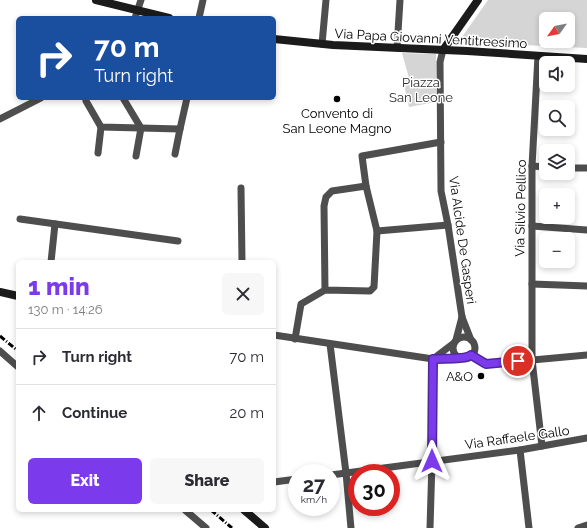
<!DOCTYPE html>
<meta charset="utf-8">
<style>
:root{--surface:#fff;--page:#f7f7f7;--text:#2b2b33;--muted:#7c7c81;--line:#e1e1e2;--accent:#7c3aed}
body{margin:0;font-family:Raleway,sans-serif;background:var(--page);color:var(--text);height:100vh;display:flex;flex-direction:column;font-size:15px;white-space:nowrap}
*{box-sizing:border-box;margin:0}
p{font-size:13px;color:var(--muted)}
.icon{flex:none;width:22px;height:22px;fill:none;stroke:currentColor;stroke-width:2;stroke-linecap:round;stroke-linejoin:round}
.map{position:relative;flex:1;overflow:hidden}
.drawer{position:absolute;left:16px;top:260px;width:260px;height:252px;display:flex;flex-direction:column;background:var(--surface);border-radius:6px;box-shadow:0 2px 6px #0003}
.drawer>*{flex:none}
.guide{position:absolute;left:16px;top:16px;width:260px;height:84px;border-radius:6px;box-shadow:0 2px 6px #0003;background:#1a4fa0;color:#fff;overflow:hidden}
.needle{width:26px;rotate:237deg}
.fabs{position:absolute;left:539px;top:12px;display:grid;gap:8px}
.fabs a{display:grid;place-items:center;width:36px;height:36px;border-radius:6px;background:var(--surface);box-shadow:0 2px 6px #0003;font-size:20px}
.speed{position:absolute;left:288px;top:464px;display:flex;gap:8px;font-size:20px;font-weight:700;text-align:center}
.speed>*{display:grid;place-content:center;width:52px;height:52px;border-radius:50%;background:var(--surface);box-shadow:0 2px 6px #0003;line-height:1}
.speed small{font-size:10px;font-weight:400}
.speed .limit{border:6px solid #d22;background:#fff;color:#111}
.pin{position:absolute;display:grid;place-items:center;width:34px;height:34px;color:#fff;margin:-17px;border:2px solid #fff;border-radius:50%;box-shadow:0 1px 4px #0007}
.me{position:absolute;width:44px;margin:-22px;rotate:0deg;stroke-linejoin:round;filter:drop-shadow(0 0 3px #0008)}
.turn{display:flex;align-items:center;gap:14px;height:84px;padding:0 12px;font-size:18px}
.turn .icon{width:52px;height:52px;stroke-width:2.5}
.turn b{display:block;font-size:28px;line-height:34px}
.round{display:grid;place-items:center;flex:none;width:42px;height:42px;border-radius:6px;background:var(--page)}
.summary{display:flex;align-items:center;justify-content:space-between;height:68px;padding:0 12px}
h1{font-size:24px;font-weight:800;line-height:30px;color:var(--accent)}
.action{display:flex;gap:8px;margin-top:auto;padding:8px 12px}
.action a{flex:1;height:46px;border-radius:6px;background:var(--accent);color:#fff;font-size:16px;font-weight:800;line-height:46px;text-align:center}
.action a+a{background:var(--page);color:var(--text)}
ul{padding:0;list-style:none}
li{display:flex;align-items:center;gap:12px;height:56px;padding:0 12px;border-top:1px solid var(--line)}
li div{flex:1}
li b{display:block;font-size:15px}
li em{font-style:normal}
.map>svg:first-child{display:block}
.green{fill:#d5d5d5;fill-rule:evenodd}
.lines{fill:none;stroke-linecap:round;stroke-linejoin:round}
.street{stroke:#4e4e4e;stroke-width:7}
.secondary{stroke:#1b1b1b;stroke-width:8}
.rail{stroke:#000;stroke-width:3;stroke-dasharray:6 2 1 2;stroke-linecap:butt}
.route-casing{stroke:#51269a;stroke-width:10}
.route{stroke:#7c3aed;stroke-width:7}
.poi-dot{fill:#000;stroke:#fff;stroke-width:1.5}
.labels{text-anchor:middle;stroke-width:3;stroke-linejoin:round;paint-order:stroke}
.street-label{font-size:13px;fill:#000;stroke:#fff}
.park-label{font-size:13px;fill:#2c2c2c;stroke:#fff}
.poi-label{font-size:13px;fill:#000;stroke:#fff}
</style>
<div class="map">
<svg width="587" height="528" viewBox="0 0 587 528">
<rect width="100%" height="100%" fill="#fff"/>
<!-- green -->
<g class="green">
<path d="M488,0h99v48l-123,-6 -2,-5zM546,19h22v22h-22z"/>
<path d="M402,53l34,1v48l-27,5 -6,-27 6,-2z"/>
</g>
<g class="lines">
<!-- street -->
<g class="street">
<path d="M135,18l6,-18"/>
<path d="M199,18l4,-18"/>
<path d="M322,44l4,-44"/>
<path d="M397,48l3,-48"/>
<path d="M443,50l-3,12 1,129 7,34 14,92 9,23"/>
<path d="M538,56l-6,110v194l10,86"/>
<path d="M123,98l18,30 -5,28"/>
<path d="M86,101l15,26 79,2 7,-31"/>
<path d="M0,119l41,-21"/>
<path d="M98,153l3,-26"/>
<path d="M175,154l5,-25"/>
<path d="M532,166l14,1"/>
<path d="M568,168h19"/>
<path d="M366,186l-4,-30 79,-14"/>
<path d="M241,188l1,74"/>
<path d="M20,219l158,22"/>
<path d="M532,226l55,4"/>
<path d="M377,231l71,-6"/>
<path d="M51,262l4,-38"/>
<path d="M532,284l55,2"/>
<path d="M274,335l159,24 25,-2"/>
<circle cx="464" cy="348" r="11"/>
<path d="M295,339l6,-35 24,-14 -1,-84 2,-9 6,-6 34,-5 11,45 -3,56 -4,4 -45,-1"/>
<path d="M456,340l6,-23"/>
<path d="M330,344l16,129 5,55"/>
<path d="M0,351l18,16"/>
<path d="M471,355l15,8 4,1 97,-9"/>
<path d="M433,359l21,-16"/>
<path d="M520,450l9,78"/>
<path d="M331,475l189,-25 67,-12"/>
<path d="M274,482l23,-3"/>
<path d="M185,510l21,18"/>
<path d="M430,528l2,-67 1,-102"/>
<path d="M578,528l9,-3"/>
</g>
<!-- secondary -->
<g class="secondary">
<path d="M96,0l73,18"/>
<path d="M274,39l59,6 134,6 120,8"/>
<path d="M443,50l35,-50"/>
<path d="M0,292l18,4"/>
<path d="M244,510l21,18"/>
</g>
<!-- rail -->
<g class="rail">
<path d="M0,336l18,15"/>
<path d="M211,510l21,18"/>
</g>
</g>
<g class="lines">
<!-- route casing -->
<g class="route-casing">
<path id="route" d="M432,461l1,-102c9,-1 32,1 38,-4l15,9 32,-3"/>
</g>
<!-- route -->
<use href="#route" class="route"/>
</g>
<!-- markers -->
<g class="poi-dot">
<circle cx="337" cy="99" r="4"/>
<circle cx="481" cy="376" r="4"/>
</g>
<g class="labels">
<!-- street labels -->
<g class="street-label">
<text transform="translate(431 38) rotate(3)" y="5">Via Papa Giovanni Ventitreesimo</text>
<text transform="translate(520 208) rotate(-89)" y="5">Via Silvio Pellico</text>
<text transform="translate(463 240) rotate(82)" y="5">Via Alcide De Gasperi</text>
<text transform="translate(517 437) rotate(-8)" y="5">Via Raffaele Gallo</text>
</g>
<!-- park labels -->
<g class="park-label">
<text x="421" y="87">Piazza<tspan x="421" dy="15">San Leone</tspan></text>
</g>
<!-- poi labels -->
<g class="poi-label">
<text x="337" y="118">Convento di<tspan x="337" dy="15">San Leone Magno</tspan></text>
<text x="473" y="381" text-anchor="end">A&amp;O</text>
</g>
</g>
</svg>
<div class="fabs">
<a><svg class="needle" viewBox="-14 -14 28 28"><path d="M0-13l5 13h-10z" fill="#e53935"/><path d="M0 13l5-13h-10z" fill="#7c7c81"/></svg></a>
<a><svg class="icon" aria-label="sound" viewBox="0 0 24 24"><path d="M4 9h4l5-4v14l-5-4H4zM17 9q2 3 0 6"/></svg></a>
<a><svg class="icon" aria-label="search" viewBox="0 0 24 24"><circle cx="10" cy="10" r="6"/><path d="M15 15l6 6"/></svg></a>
<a><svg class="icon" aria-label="layers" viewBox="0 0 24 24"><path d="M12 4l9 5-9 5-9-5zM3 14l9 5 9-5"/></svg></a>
<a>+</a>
<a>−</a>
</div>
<div class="speed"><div>27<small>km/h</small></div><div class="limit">30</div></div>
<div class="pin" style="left:518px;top:361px;background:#d93025"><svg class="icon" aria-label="arrive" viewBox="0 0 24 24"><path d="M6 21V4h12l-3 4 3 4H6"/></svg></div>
<svg class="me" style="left:432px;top:461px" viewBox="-20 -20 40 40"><path d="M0-17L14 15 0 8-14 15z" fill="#7c3aed" stroke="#fff" stroke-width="4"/></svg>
<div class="guide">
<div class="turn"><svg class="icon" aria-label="right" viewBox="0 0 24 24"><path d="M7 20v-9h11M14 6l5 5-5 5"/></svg><div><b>70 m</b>Turn right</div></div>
</div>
<section class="drawer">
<div class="summary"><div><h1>1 min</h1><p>130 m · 14:26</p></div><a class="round"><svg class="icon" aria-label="close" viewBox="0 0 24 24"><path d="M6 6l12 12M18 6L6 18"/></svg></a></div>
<ul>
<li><svg class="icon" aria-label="right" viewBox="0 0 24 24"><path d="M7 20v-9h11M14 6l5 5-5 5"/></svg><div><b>Turn right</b></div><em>70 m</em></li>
<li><svg class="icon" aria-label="ahead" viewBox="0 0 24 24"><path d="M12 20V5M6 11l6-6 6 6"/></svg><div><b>Continue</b></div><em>20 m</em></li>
</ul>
<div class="action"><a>Exit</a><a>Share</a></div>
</section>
</div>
